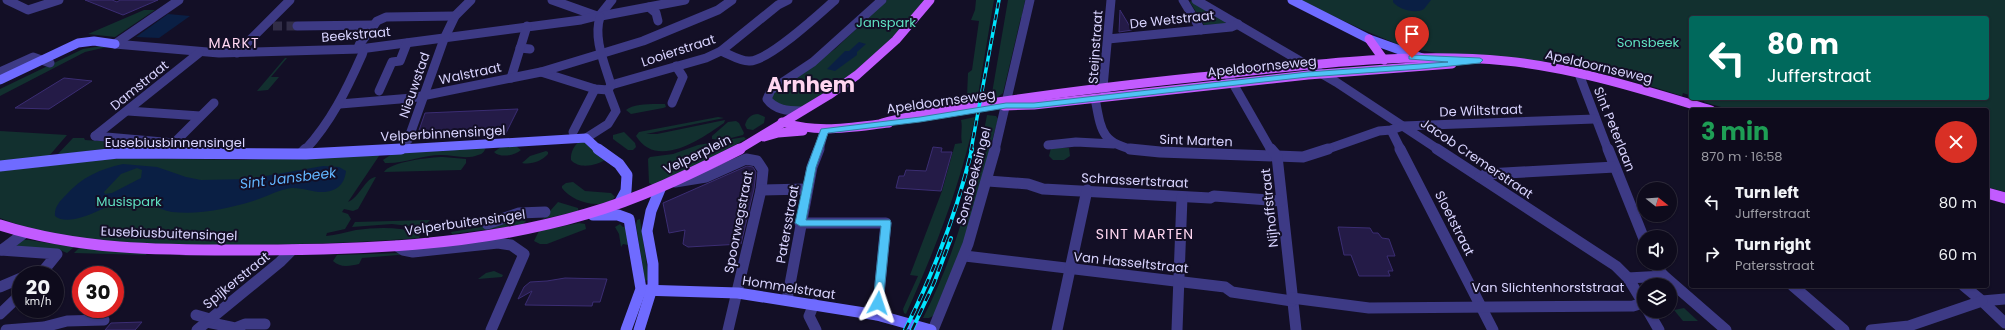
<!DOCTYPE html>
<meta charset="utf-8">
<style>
:root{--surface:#0e0b1c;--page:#1c1929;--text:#f1f3f6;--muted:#9b9ba3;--line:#2e2b3b}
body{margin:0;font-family:Poppins,sans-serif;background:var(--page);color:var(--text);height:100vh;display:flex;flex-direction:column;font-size:15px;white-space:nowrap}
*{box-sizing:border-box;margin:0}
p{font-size:13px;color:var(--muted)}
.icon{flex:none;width:22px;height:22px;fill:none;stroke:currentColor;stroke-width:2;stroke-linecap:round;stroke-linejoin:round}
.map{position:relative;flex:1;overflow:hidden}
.panel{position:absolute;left:1689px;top:108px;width:300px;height:180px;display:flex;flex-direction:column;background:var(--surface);border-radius:4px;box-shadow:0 1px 3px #0004,0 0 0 1px var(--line)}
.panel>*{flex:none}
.guide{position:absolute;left:1689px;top:16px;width:300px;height:84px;border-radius:4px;box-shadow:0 1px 3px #0004,0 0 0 1px var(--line);background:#00695c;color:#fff;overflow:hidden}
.needle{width:26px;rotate:107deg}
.buttons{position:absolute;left:1637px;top:182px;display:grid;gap:8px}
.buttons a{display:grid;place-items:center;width:40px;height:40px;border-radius:50%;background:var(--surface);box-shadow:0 1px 3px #0004,0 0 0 1px var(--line);font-size:20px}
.speed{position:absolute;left:12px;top:266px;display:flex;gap:8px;font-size:20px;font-weight:700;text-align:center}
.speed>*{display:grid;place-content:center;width:52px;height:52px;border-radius:50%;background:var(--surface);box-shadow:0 1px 3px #0004,0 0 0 1px var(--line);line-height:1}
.speed small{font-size:10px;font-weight:400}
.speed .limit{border:6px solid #d22;background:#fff;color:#111}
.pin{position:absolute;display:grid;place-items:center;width:34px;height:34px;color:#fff;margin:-41px -17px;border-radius:50% 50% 50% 0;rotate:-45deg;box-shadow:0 0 4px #0007}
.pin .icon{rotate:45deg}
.me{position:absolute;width:44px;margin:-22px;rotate:5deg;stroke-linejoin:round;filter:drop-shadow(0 0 3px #0008)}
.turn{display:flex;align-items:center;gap:14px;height:84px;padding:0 12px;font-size:18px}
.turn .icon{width:52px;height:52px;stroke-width:2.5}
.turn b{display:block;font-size:28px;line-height:34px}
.round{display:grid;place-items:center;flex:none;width:42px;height:42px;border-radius:21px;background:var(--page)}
.summary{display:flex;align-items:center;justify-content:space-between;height:68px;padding:0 12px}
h1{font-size:24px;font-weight:700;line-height:30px;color:#1e9e55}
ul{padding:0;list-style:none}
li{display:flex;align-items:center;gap:12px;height:52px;padding:0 12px}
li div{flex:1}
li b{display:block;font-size:15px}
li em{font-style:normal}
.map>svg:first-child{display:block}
.green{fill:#12302f}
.water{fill:#0a1f44;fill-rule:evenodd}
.building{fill:#241b47;stroke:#3b2d73}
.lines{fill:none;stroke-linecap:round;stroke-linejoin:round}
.street-tunnel{stroke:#312d47;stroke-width:9;stroke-dasharray:9 4.5;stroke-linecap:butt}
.street-far1{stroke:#3d3a85;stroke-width:9}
.street{stroke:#3d3a85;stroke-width:11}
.secondary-far1{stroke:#6f6bff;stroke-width:9}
.secondary{stroke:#6f6bff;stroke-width:11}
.primary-far1{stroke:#c25bff;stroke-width:9}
.primary{stroke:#c25bff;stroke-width:11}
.rail-far1-casing{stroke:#00e5ff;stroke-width:3.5}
.rail-casing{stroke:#00e5ff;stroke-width:4}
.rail-far1{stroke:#130f26;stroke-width:2;stroke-dasharray:6;stroke-linecap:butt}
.rail{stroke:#130f26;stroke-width:2.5;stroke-dasharray:8;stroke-linecap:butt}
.route{fill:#4fc3f7;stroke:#337fa1}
.labels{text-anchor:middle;stroke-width:4;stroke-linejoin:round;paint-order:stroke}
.street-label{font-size:13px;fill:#d9d4ff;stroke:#130f26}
.park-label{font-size:13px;fill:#5fe0c0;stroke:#130f26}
.neighbourhood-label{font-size:14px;letter-spacing:1px;fill:#ffd6f0;stroke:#130f26}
.water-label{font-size:14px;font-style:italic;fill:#62b6ff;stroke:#130f26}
.town-label{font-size:21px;font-weight:bold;fill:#ffd6f0;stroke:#130f26}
</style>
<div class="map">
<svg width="2005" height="330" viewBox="0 0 2005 330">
<rect width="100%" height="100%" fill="#130f26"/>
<!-- green -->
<g class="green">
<path d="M887,0h39l-27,32 -60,53 -37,22 -12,2 -20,-8 3,-8 62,-44z"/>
<path d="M976,0h18l-17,101 -7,-1 -3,-4 1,-23 4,-3 7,-49 -8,-1 4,-10z"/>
<path d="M1008,0h19l-2,1 -3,13h2l-1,3h-2l-18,76 -5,4 -7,2z"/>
<path d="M1299,0h706v192l-18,-5v-77h-256l-27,-8 1,-3 -4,-1h286v-80h-296v74l-2,3 -6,-2 -1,3 -57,-18 -32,-7 -14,-10 -1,-5 -10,-3 -9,2 4,2 -23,5 -93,-7 -43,-8 -43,-18z"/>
<path d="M1191,1l34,20v3l-21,1 -14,-23z"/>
<path d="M144,10h11l-40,27 -27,-3z"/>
<path d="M101,46l6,1 -22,5 -85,44v-7l83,-40z"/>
<path d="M285,58h2l-16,19h8l-11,13 -11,1z"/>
<path d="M665,104l1,3 -3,1 -32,6 -5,-4c8,-7 28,-6 39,-6z"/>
<path d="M758,114l7,3 -1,6 -11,7 -6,-1 -2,-4c2,-7 6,-11 13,-11z"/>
<path d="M987,115l9,1 2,3 -30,112 -33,84 -6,3h-6c33,-64 51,-133 64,-203z"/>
<path d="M718,117l6,1 -78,16h11l68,-14 -1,3c-23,16 -67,47 -88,13l3,-4z"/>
<path d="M975,117c-15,70 -40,132 -69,197l-2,-1 -1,-4 15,-33 -8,-1 32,-84 13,-47 7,-1c-2,-8 1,-15 -1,-23z"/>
<path d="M736,121l3,2 5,10 -1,2 -20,5 -11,-1v-3l16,-14z"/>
<path d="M0,131l67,4 -18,21 -49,5z"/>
<path d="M624,132l11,11 1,4 -3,3h-5l-15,-11v-4z"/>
<path d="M744,137l2,2 -26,14 -67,32 -4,-2 -1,-24 2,-2 23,-3 25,-9z"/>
<path d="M73,138h11l1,2 44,3 -12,4 -60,8z"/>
<path d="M581,140l26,19c-10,6 -27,11 -36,1 -1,-8 4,-16 10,-20z"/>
<path d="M486,146c-1,5 -3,8 -8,9 -11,5 -25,0 -37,0 -19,0 -37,9 -56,8l-2,-3 12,-8z"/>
<path d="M516,146l5,4c-7,6 -21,8 -27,2l7,-5z"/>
<path d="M1051,148h18l1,8 -6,4h-11l-4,-4z"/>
<path d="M546,151l2,1v2c-6,7 -17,11 -26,9l8,-7z"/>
<path d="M381,153l-33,49c11,-4 18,-25 28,-25l-18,32 -5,2 -9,-2 -2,3 6,2 3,5 -6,10 -18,4 -1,3c10,-1 20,-4 30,-6 23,-3 43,-3 65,3l-2,5c-60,5 -119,6 -179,7 -77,1 -168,2 -240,-27v-47l119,-13 123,2z"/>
<path d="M443,157l23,2v4l-5,7 -77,2c5,-10 47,-15 59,-15z"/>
<path d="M573,182l12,9 26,2 4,4c-13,14 -43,5 -53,-9v-2l4,-3z"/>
<path d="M558,202l20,6v3l-35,8z"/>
<path d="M525,217l1,4 -4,4 -70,9 -1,-2 42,-7z"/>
<path d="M640,219l8,54v7l-3,1 -9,-56 1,-5z"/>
<path d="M430,220l-4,4 -9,3 -25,-3 -40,3 3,-5z"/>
<path d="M579,223l6,1 1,5 -39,15h-7l-6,-3 5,-10z"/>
<path d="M620,224l3,3 3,-1 2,19 -5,-1 -2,3 -2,-13 -4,-7z"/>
<path d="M22,240h7l45,7 -7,6 -7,-3 -46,-3z"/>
<path d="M80,247l67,6 -1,2 -72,-2z"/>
<path d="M433,252l-71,6 -3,6c-9,2 -19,4 -26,-3l4,-6z"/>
<path d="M494,271l9,4 -1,2 -24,2 8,-6z"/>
<path d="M1684,308l14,13h-15l-9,-11z"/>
</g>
<!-- water -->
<g class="water">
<path d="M1393,0h38l-7,9c-8,5 -25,1 -31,-7z"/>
<path d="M168,14l22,2 -31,22 -23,-1z"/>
<path d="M859,42l7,2 -9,8v3l-22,16 -8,-2 18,-18h4z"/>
<path d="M123,164l34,3 29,10 15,3 48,-1 74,-13 16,1 7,4c-1,9 -5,16 -13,19 -14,6 -28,-3 -42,-2 -13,2 -25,9 -38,13 -26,8 -54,14 -81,11 -15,-2 -26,-14 -40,-15 -19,4 -60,33 -77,19 -1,-9 5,-15 11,-21 16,-18 34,-26 57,-31zM137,168l5,2 -1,8 -29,15 -7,1 -1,-2 17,-18z"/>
</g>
<!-- building -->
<g class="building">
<path d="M85,0h27l5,2 3,-2h38l-35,15z"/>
<path d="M1120,10l12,20 -13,2z"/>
<path d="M64,78l28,3 -43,28 -34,-1z"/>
<path d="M518,109l-12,24 -89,3 8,-23z"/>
<path d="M933,147l9,1 -1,4h11l-11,39 -45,-3 3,-12h5l2,-6 20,1z"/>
<path d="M747,166l6,1 3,5 -2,17 -13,55 -53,3 -5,-3 2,-14 -16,3 -6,-30z"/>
<path d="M1338,227l32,1 3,5h5l4,5 7,1 6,17h-8l6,15h-5l2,5h-31l-8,-21h-7z"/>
<path d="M565,278l42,1 -7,23h-7l-1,4 -67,-1 7,-14 -14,8 6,-12 6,-5 17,-1z"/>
<path d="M142,322l-7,8h-30l6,-7z"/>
</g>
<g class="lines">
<!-- street-tunnel -->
<path class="street-tunnel" d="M273,26h24"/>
<!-- street-far1 -->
<g class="street-far1">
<path d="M7,0l21,10 31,-10"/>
<path d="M552,0l45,16"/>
<path d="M1183,0l18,30"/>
<path d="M1196,0l140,82 103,68"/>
<path d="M649,7l7,6 2,8"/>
<path d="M600,15l12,-15"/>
<path d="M601,16l84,-16"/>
<path d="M297,26l77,-1"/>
<path d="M1108,39l123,-12 7,-3"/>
<path d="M115,44l104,9 141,-4 221,-29 16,-4"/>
<path d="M115,44l64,-44"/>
<path d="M520,48l10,1"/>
<path d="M721,51c8,3 20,11 29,10 20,-1 69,-47 85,-61"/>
<path d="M237,53l53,-53"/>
<path d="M0,72l33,-15 17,6"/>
<path d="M541,72l54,17 13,1"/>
<path d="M1227,73l44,77"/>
<path d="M1579,74l29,76"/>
<path d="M511,78l16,-52"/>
<path d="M611,85l95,-27 15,-7 57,-46 10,-5"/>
<path d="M379,91l13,-29 8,-1 7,-18"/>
<path d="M1107,95l-4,-8 8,-87"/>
<path d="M1095,98c6,32 6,46 41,52"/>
<path d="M672,103l11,-26 -7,-11"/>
<path d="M340,104l72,-6 129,-26 102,-31 75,-31 14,-10"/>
<path d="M128,111l72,5"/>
<path d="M801,111c-13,0 -26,-1 -34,-12l4,-9 42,-28 69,-62"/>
<path d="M1391,130l10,20"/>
<path d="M573,132l22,-43"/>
<path d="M95,136l104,-83"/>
<path d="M95,136l79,7"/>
<path d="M586,138l22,-14 8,-13 -8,-21 3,-5c-6,-21 -18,-46 -11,-68"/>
<path d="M408,140l36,-101 11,-23 16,-16"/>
<path d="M1048,145l28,-3 38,2"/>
<path d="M170,147l44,-44"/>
<path d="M305,150c26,-28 42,-61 57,-95l1,-3 -4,-7 18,-24 9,-4 69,-1"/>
<path d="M819,150l5,-19"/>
<path d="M995,150l35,-150"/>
<path d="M1325,150l54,-19 12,-1 12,-4 192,-7"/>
</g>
<!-- street -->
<g class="street">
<path d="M1130,149l30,3 143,5 25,-8"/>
<path d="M1271,149l6,7 19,174"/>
<path d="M1400,149l93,181"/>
<path d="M1437,149l179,117 12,12 16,26"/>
<path d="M1608,149l36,90"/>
<path d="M302,153l4,-4"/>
<path d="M1480,177l7,-3 128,-7"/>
<path d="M988,181l40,3 15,5 167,9 4,-2 67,5"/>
<path d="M675,182l31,-5 40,-18 11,2 6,9 -2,20 -33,140"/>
<path d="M761,190l46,-1"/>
<path d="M800,223h86l-9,92"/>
<path d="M487,224l32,-11 26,-1"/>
<path d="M397,246l6,4 10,2 85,-9 13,2 13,9 -33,76"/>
<path d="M0,250l57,4 -17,21"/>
<path d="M2,250l21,-16"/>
<path d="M965,256l260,31 7,5 60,9"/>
<path d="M1653,263l11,13 62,54"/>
<path d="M1628,278l36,-2"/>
<path d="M1793,286l51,44"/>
<path d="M1964,286l18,15"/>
<path d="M0,287l21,-9"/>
<path d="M1292,298l77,10 264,-2 10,-3"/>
<path d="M2005,299l-23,2 23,22"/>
<path d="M787,300l25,-133 7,-18"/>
<path d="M814,304l-5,12 7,14"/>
<path d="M1648,311l11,19"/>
<path d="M0,314l21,-20"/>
<path d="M196,315l14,4"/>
<path d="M207,322l28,6 10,-4h20"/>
<path d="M6,330l38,-3 23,-6 37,-1"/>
<path d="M197,330l83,-68 12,-12"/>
<path d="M933,330l35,-86 27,-95"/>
<path d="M1057,330l30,-140"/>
<path d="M1177,330l5,-133"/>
<path d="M1871,330l38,-4 73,-25"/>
</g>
<!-- secondary-far1 -->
<g class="secondary-far1">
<path d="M1292,0l77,39 56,20"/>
<path d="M0,80l78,-37 16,-2 21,3"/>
<path d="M384,150l202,-12 13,12"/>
</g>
<!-- secondary -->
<g class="secondary">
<path d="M598,149l21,15 8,11 -1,16 -6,11"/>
<path d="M0,166l118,-13 188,1 95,-5"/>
<path d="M593,215h25l11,4 12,70 -15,41"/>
<path d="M641,290l97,3 139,22 54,15"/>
<path d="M639,330l14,-45v-21l-6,-33 4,-20 10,-24"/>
</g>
<!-- primary-far1 -->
<g class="primary-far1">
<path d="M1369,39l15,21"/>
<path d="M1004,106l30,-1 274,-30 144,-11"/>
<path d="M782,122c36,12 70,5 107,1"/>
<path d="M882,123c38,-10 78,-15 116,-21 67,-10 134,-18 201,-25 99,-11 208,-26 307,-16 70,7 138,29 205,49"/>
<path d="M764,137l14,-4 25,-2"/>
<path d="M738,150l91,-55 28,-20 39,-35 34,-40"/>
</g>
<!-- primary -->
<g class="primary">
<path d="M1987,193l18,5"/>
<path d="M0,225c79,25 159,25 242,25 115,0 232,-3 344,-36 53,-15 104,-40 154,-65"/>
</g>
<!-- rail-far1 casing -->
<g class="rail-far1-casing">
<path id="rail-far1" d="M971,150l28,-150"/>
</g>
<!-- rail casing -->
<g class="rail-casing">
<g id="rail">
<path d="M905,330c29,-58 52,-118 67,-181"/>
<path d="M912,330l22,-47 17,-45"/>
</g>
</g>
<!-- rail-far1 -->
<use href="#rail-far1" class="rail-far1"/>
<!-- rail -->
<use href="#rail" class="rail"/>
</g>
<!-- route -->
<path class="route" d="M1412,55l68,3 3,2 -3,3 -59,6 -113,8 -274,31h-28l-86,14 -92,11 -12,34 -10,53h84l1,3 -8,80 -5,4 -5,-4 8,-77h-81l-5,-3 12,-56 14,-38 99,-12 86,-14h28l274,-31 140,-10 -39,-3v-3z"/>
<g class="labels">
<!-- street labels -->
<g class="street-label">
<text transform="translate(1172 19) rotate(-6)" y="5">De Wetstraat</text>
<text transform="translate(356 34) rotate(-5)" y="5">Beekstraat</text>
<text transform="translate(1095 47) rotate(-86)" y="5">Steijnstraat</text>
<text transform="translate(678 50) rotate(-18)" y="5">Looierstraat</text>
<text transform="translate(1262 66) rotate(-6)" y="5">Apeldoornseweg</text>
<text transform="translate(1599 66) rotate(13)" y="5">Apeldoornseweg</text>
<text transform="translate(470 73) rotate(-12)" y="5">Walstraat</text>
<text transform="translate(139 85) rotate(-39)" y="5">Damstraat</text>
<text transform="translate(414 85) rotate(-71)" y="5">Nieuwstad</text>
<text transform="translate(941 101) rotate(-8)" y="5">Apeldoornseweg</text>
<text transform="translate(1481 110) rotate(-2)" y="5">De Wiltstraat</text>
<text transform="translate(1615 129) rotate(68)" y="5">Sint Peterlaan</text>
<text transform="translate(443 133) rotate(-3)" y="5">Velperbinnensingel</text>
<text transform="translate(1196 140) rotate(2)" y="5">Sint Marten</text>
<text x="175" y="147">Eusebiusbinnensingel</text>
<text transform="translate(697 154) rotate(-26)" y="5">Velperplein</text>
<text transform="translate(1477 158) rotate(34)" y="5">Jacob Cremerstraat</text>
<text transform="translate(973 176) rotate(-75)" y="5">Sonsbeeksingel</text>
<text transform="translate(1135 180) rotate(3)" y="5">Schrassertstraat</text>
<text transform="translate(1269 208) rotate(-96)" y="5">Nijhoffstraat</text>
<text transform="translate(465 222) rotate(-8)" y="5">Velperbuitensingel</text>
<text transform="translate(738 222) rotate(-79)" y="5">Spoorwegstraat</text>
<text transform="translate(1455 223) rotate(63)" y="5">Sloetstraat</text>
<text transform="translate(787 224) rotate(-80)" y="5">Patersstraat</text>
<text transform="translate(169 233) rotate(2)" y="5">Eusebiusbuitensingel</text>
<text transform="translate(1131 262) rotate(6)" y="5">Van Hasseltstraat</text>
<text transform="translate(236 280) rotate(-39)" y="5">Spijkerstraat</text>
<text transform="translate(789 287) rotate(9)" y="5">Hommelstraat</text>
<text x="1548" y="292">Van Slichtenhorststraat</text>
</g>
<!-- park labels -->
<g class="park-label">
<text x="886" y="27">Janspark</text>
<text x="1648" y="47">Sonsbeek</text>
<text x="129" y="206">Musispark</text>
</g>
<!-- neighbourhood labels -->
<g class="neighbourhood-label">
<text x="234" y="48">MARKT</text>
<text x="1145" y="239">SINT MARTEN</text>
</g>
<!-- water labels -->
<g class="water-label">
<text transform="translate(288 178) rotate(-7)" y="5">Sint Jansbeek</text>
</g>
<!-- town labels -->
<g class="town-label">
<text x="811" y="92">Arnhem</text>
</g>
</g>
</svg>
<div class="buttons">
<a><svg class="needle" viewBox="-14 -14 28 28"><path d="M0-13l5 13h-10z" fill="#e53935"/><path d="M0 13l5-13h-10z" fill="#9b9ba3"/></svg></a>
<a><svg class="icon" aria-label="sound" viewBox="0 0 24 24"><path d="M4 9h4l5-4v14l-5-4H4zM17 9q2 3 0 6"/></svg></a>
<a><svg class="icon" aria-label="layers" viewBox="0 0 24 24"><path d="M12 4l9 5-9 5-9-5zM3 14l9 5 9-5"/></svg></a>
</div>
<div class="speed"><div>20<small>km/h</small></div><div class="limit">30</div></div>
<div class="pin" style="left:1412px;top:58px;background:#d93025"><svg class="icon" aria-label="arrive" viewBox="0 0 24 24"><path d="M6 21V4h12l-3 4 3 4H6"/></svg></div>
<svg class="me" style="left:878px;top:303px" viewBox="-20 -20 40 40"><path d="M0-17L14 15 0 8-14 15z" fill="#4fc3f7" stroke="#fff" stroke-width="4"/></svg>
<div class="guide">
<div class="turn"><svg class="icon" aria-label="left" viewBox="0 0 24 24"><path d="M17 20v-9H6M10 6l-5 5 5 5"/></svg><div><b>80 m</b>Jufferstraat</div></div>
</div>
<section class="panel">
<div class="summary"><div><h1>3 min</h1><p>870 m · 16:58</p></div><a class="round" style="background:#d93025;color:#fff"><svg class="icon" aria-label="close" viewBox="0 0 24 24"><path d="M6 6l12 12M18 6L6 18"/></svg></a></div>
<ul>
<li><svg class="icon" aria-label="left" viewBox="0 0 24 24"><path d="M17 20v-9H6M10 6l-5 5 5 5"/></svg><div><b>Turn left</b><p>Jufferstraat</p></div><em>80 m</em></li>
<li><svg class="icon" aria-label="right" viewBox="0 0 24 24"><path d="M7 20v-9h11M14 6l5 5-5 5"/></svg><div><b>Turn right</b><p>Patersstraat</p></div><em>60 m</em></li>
</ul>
</section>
</div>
